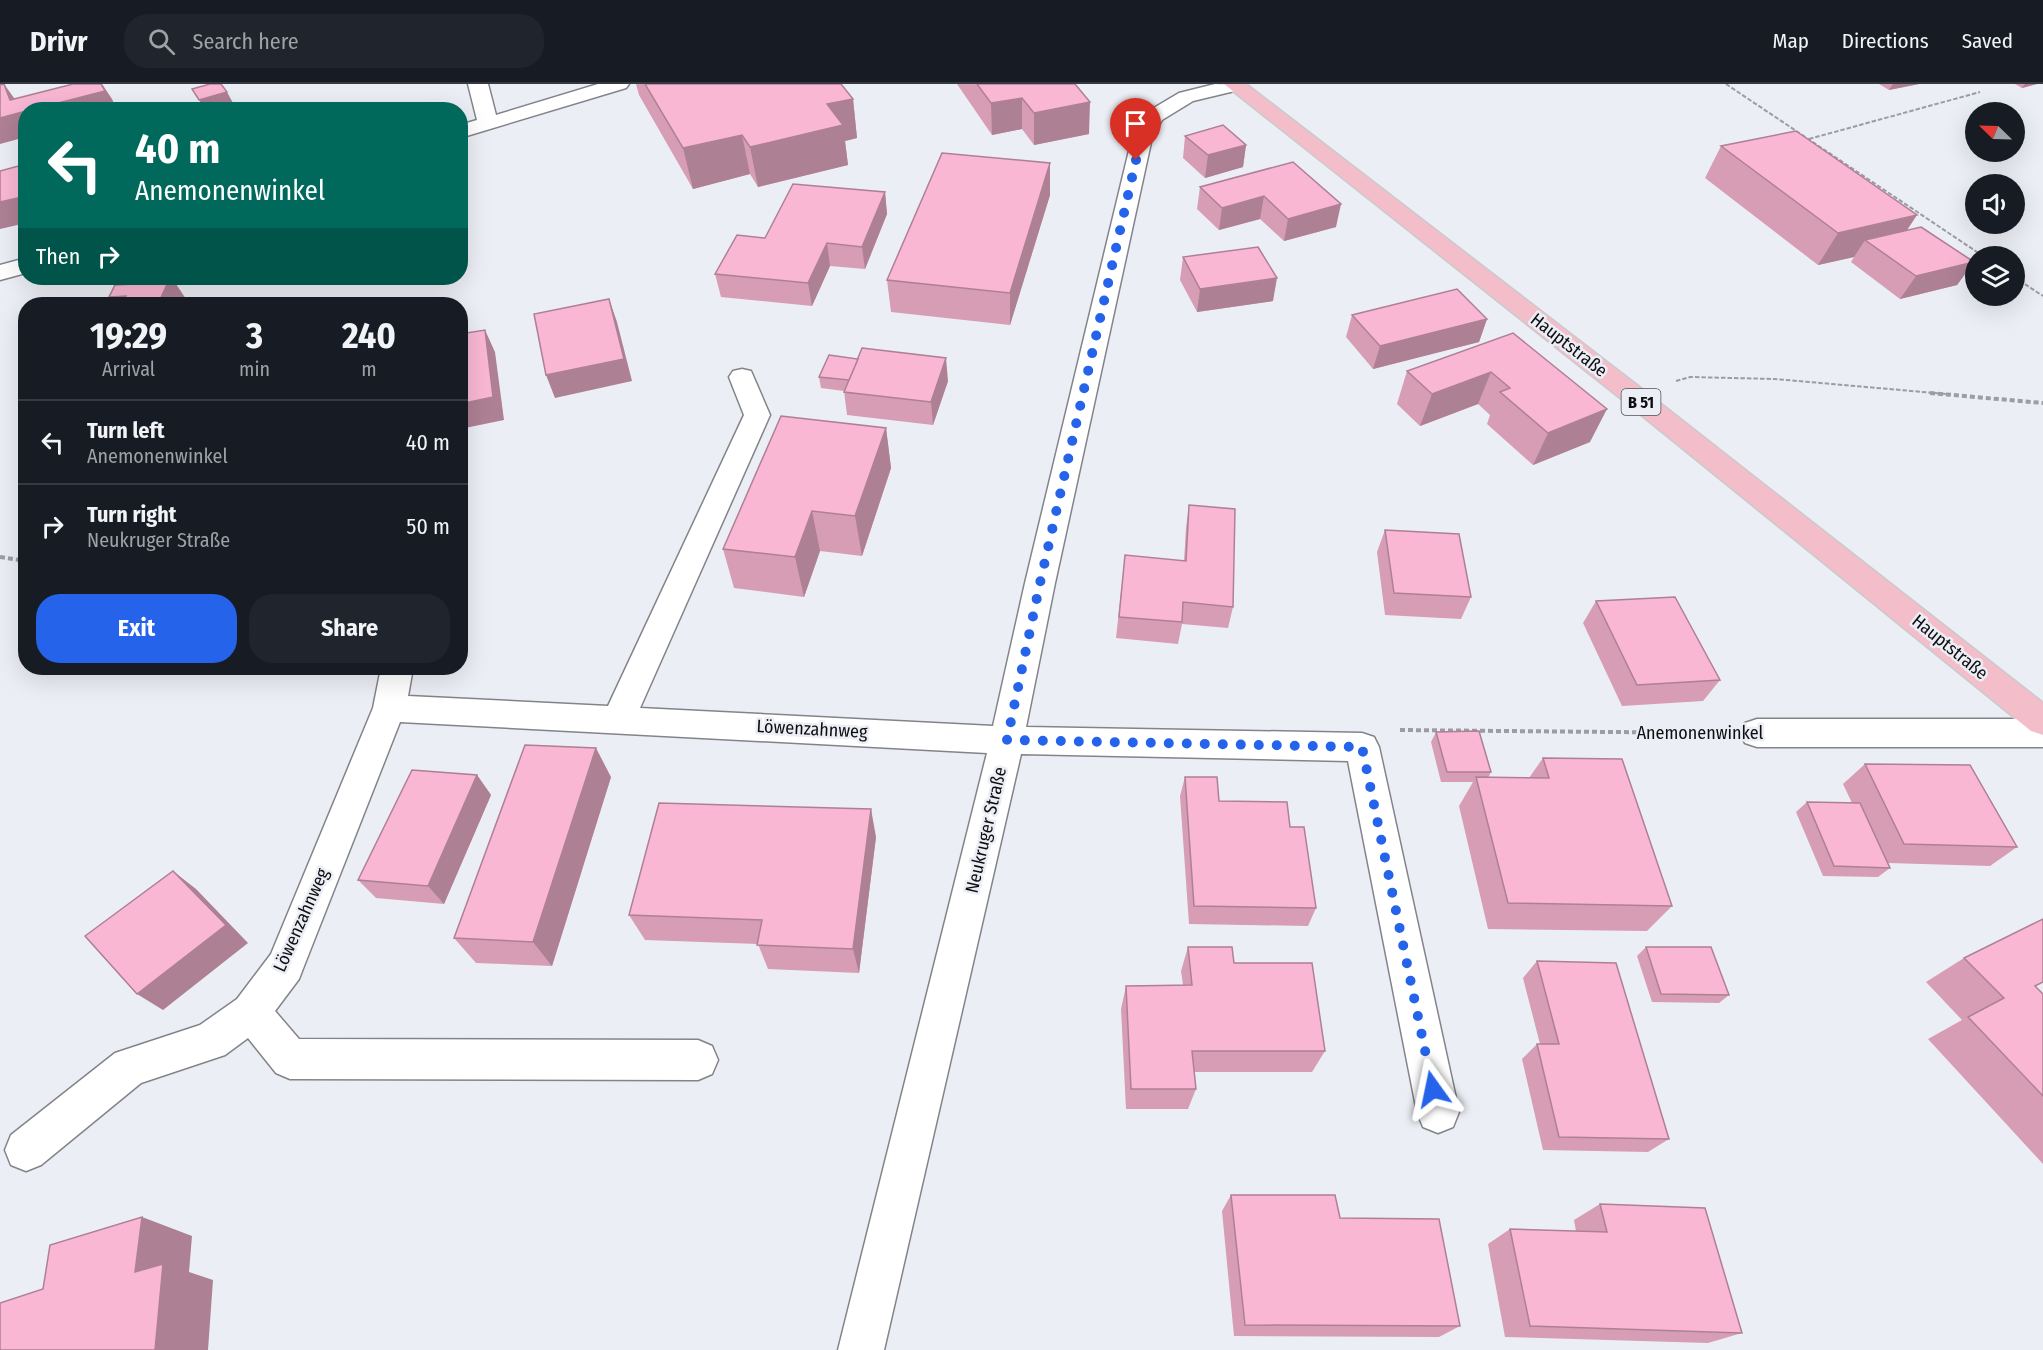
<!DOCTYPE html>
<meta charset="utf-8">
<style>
:root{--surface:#171b24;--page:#20242c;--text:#f1f3f6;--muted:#9ea1a6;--line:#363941;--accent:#2563eb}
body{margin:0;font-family:"Fira Sans Condensed",sans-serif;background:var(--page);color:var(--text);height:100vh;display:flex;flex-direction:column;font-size:22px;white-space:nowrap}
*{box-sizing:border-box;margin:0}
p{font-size:20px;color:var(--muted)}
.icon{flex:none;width:33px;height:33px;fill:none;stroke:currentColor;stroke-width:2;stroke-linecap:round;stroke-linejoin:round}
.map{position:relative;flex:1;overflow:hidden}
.drawer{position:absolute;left:18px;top:213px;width:450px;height:378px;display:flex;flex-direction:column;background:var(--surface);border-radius:24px;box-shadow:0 6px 24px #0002}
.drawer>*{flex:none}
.hud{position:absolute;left:18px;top:18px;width:450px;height:183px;border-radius:24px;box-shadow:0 6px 24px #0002;background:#00695c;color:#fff;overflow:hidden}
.needle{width:39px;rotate:293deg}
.fabs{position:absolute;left:1965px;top:18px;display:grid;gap:12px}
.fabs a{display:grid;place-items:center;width:60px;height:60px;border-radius:50%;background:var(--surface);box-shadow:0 6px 24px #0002;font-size:30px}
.pin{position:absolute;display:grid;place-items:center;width:51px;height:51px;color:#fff;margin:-62px -26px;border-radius:50% 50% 50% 0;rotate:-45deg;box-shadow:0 0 6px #0007}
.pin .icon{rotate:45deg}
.me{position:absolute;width:66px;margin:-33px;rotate:348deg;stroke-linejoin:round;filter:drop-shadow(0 0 4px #0008)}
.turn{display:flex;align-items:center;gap:21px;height:126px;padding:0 18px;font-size:27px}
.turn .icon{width:78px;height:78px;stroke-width:2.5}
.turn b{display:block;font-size:42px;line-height:51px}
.then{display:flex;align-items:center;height:57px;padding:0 18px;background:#0003;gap:12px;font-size:22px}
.eta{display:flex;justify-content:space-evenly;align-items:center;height:102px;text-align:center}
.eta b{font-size:36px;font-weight:700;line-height:42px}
.cta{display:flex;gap:12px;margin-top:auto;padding:12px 18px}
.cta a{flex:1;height:69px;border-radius:24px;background:var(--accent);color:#fff;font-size:24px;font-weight:700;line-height:69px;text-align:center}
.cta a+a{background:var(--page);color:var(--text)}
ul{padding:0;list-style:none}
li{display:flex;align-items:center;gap:18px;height:84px;padding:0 18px;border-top:2px solid var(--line)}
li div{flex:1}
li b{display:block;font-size:22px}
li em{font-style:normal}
header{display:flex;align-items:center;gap:36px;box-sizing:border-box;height:84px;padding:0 30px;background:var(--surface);border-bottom:2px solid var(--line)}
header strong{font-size:28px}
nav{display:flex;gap:33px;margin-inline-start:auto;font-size:21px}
.search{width:420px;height:54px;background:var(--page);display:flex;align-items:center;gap:15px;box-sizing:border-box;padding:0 21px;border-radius:24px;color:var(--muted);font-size:22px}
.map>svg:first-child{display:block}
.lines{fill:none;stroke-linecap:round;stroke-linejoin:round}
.minor-casing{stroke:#83848a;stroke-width:3}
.major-casing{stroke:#cacacb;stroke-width:3}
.path-far1{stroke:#9c9da3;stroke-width:2;stroke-dasharray:4.5 2;stroke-linecap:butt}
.path{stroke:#9c9da3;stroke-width:4;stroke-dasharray:5 3;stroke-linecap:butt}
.minor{fill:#fff;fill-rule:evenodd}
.major{fill:#f3beca;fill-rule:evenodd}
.wall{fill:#d69db5}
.shaded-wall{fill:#ae8094}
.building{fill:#f9b7d3;stroke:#ae8094;stroke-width:1.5}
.route{stroke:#2563eb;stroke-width:10;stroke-dasharray:0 18}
.labels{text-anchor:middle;stroke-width:5;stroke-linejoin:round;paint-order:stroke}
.shield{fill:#eceef5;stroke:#515155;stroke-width:1.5}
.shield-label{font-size:16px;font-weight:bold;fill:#0e0e11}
.street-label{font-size:18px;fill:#0e0e11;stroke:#eceef5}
</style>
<header>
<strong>Drivr</strong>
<div class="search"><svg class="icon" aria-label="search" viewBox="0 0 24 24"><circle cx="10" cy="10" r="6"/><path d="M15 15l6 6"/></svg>Search here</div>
<nav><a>Map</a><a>Directions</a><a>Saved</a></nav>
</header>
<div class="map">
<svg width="2043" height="1266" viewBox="0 0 2043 1266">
<rect width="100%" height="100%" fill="#eceef5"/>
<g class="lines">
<!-- minor casing -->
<g class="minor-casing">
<g id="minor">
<path d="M468,0h20l8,31 102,-31h31l-3,4 -166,50v-13l17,-5z"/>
<path d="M1215,0l31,1 -3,4 -50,12 -31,19 -10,18 -97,445 -29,144 336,6 12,4 5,10 80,365 -6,15 -15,6 -15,-6 -6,-15 -69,-351 -327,-7 -137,596h-46l149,-597 -587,-31 -96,244 -5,13 -24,32 24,28 399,1 14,6 6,14 -6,14 -14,6 -408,-1 -14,-6 -28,-35 -23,17 -84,28 -100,82 -15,6 -15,-6 -6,-15 6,-15 104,-82 85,-28 37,-26 34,-45 102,-246 8,-40h32l-5,28 200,10 136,-291 -15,-38 4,-6 9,-2 9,2 19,44 -130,293 353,18 32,-143 107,-445 15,-26 32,-19z"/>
<path d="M26,174v15l-26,7v-15z"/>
<path d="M1757,635h286v28h-286l-12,-4 -5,-10 5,-10z"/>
</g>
</g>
<!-- major casing -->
<g class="major-casing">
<path id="major" d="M1224,0h22l396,305 401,314v32l-12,-4 -407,-330z"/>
</g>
<!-- path-far1 -->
<g class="path-far1">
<path d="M1726,0l257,172"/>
<path d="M1809,55l171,-47"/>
<path d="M2014,193l29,19"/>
<path d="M1676,297l14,-4 85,2 171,15"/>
</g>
<!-- path -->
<g class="path">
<path d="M1930,309l113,10"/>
<path d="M0,473l26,4"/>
<path d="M1400,646l317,3"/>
</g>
<!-- minor -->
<use href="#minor" class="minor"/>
<!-- major -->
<use href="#major" class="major"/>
</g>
<!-- wall -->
<g class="wall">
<path d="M636,0h205l12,15 4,39 -12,3 3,24 -90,22 -8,-13 -57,15 -54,-94z"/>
<path d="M957,0h118l14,50 -55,11 -12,-16 -30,6z"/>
<path d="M1879,0h40l-30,6z"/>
<path d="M2015,0h22l-15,4z"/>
<path d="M1185,52l61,9 -3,22 -38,11 -22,-20z"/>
<path d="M1721,62l186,84 67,32 -17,23 -57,14 -49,-37 3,-5 -36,8 -113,-87z"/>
<path d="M1293,78l43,65 -52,14 -24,-22 -41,11 -22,-21 3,-22z"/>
<path d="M1050,79v32l-40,130 -119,-13 -4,-32z"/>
<path d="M885,108l2,22 -22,55 -35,-3 -18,40 -91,-9 -6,-23 50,-36z"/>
<path d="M1183,173l90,44 -76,11 -17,-32z"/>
<path d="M115,201l71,14 -2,5h-70l-5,-7z"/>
<path d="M1352,231l135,4 -8,23 -106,27 -27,-32z"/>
<path d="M1513,249l77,109 -57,23 -46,-41 3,-9 -12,-11 -58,22 -23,-22 10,-33z"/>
<path d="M858,275l90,22 -15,44 -86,-10 -3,-24 -23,-3 -2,-11z"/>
<path d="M886,344l5,40 -29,88 -42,-5 -16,46 -70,-9 -11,-39z"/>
<path d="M1189,421l44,102 -5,21 -46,-4 -4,20 -62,-6 9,-83 59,6 2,-33z"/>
<path d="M1385,446l86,67 -10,22 -76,-4 -8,-63z"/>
<path d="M1596,517l124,79 -17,21 -81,5 -39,-83z"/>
<path d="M1436,648l55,40 -3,6h41l14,-20 129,148 -25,25 -159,-2 -29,-123 14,-24h-32l-10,-40z"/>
<path d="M1865,680l152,83 -27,19 -102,-3 2,5 -12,9 -55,-1 -27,-64 11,-10 45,1 -9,-19z"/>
<path d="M477,691l14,20 -47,109 -68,-6 -18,-18z"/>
<path d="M611,693l-59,189 -76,-3 -22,-25z"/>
<path d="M1185,693l34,24 71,26 26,81 -8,18 -119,-2 -9,-128z"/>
<path d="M876,753l-17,136 -91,-4 -10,-25 -113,-4 -16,-25z"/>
<path d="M1188,863l46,16 91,88 -13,21h-118l2,17 -8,20h-62l-5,-100 5,-23 57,-1 -2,-14z"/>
<path d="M1646,863l83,48 -10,8 -67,-1 -15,-46z"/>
<path d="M1964,874l72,29 7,7v170l-115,-125 34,-19 -36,-38z"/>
<path d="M1537,877l132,178 -21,13 -105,-2 -21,-91 15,-15h3l-17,-66z"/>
<path d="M1231,1111l109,23 120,108 -21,11 -205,-1 -12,-125z"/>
<path d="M1600,1120l142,129 -34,10 -203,-6 -17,-93 22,-15 66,2 -2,-11z"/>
</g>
<!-- shaded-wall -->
<g class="shaded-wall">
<path d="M4,0l15,21 7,6v26l-26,7v-26z"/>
<path d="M101,0h1l10,15 5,11h-86z"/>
<path d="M1893,0h26l-30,6z"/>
<path d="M2025,0h12l-15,4z"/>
<path d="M227,8l6,11 -21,7h-7l-6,-10z"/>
<path d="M1022,14v31l-30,6 -1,-32z"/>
<path d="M853,15l4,39 -12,3 3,24 -90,22 -8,-40 77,-43z"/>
<path d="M1090,18l-1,32 -55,11v-32z"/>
<path d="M742,51l8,39 -57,15 -10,-41z"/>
<path d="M1246,61l-3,22 -38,11 3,-23z"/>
<path d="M1050,79v32l-40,130v-32z"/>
<path d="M885,108l2,22 -22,55 -3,-22z"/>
<path d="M26,112v27l-26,6v-27z"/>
<path d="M1264,112l-4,23 -41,11 3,-22z"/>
<path d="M1341,120l-5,23 -52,14 4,-22z"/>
<path d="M1917,131l-21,32 -31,-7 -11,17 -36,8 20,-32z"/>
<path d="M827,159l3,23 -18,40 -4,-23z"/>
<path d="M1974,178l-17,23 -57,14 16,-23z"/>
<path d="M170,194h2l14,21 -2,5h-26z"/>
<path d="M1277,194l-4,23 -76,11 3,-23z"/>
<path d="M609,215l8,23 15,59 -77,17 -9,-23z"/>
<path d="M1487,235l-8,23 -106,27 7,-23z"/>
<path d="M485,246l10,22 9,68 -44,9v-25z"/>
<path d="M946,274l2,23 -15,44 -2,-23z"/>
<path d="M1491,288l-13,32 -58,22 12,-32z"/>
<path d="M1607,325l-17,33 -57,23 15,-32z"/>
<path d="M886,344l5,40 -29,88 -7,-40z"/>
<path d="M812,427l8,40 -16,46 -9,-40z"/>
<path d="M596,664l15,29 -59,189 -19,-24z"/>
<path d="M477,691l14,20 -47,109 -16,-18z"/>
<path d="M871,725l5,28 -17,136 -6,-24z"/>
<path d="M173,787l23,18 52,54 -85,67 -26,-16z"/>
<path d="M142,1133l50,19 -3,36 24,8 -5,70h-53l-20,-78z"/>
</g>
<!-- building -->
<g class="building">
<path d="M4,0l6,16 63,-16h28l4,7 -74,19h-5v1l-26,7v-33z"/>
<path d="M210,0h11l6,8 -28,8 -7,-11z"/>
<path d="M645,0h196l12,15 -26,5 16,21 -93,22 -8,-12 -59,13z"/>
<path d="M977,0h98l15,18 -56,11 -12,-15 -31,5z"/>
<path d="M1223,41l23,20 -38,10 -23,-19z"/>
<path d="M1796,47l121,84 -79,18 -117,-87z"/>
<path d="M942,69l108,10 -40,130 -123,-13z"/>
<path d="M1293,78l48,42 -53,15 -24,-23 -42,12 -22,-21z"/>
<path d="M26,80v32l-26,6v-31z"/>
<path d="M793,100l92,8 -23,55 -35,-4 -19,40 -93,-9 22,-39 28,3z"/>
<path d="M1921,143l53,35 -58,14 -51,-36z"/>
<path d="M1258,163l19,31 -77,11 -17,-32z"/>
<path d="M155,194h15l-12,26h-36l4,-8 -17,1 6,-12 17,-1 2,-5z"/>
<path d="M1457,205l30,30 -107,27 -28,-31z"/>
<path d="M609,215l15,60 -78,16 -12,-61z"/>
<path d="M485,246l8,67 -33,7v-70z"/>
<path d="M1513,249l94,76 -59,24 -48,-41 10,-4 -19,-16 -59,22 -25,-23z"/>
<path d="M862,264l84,10 -15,44 -87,-10z"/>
<path d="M829,271l29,4 -9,21 -30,-3z"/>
<path d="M781,332l105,12 -31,88 -43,-5 -17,46 -72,-8z"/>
<path d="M1189,421l46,4 -2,98 -50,-5 -1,20 -63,-5 6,-62 61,6z"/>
<path d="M1385,446l74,4 12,63 -77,-4z"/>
<path d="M1675,513l45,83 -83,5 -41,-84z"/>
<path d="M1479,647l12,41h-44l-11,-40z"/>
<path d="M525,661l71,3 -63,194 -79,-4z"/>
<path d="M1543,674l79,1 50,147 -164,-3 -32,-126 73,1z"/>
<path d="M1865,680l105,1 47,82 -113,-3z"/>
<path d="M412,686l65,5 -49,111 -70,-6z"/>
<path d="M1185,693h32l2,24 68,1 3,25h14l12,81 -122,-2z"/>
<path d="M1807,718l53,1 30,65 -56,-2z"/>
<path d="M659,719l212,6 -18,140 -96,-4 5,-25 -133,-5z"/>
<path d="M173,787l53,54 -89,69 -52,-58z"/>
<path d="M2043,835v63l-8,4 8,8v102l-75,-79 36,-19 -40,-40z"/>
<path d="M1188,863h44l2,16h78l13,88h-133l4,38h-65l-5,-103 66,-1z"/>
<path d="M1646,863h65l18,48 -68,-1z"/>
<path d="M1537,877l79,2 53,176 -110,-2 -22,-93h22z"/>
<path d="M1231,1111h104l5,23 99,1 21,107 -215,-1z"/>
<path d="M1600,1120l105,4 37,125 -212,-7 -20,-97 97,3z"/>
<path d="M142,1133l-7,55 28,-8 -8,86h-155v-47l43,-14 7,-44z"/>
</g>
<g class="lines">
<!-- route -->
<path class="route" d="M1136,76l-96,423 -33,157 355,7 71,342"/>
</g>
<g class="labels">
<!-- shield labels -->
<rect class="shield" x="1621.5" y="305" width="39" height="26" rx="4.5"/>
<g class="shield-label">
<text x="1641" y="324">B 51</text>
</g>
<!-- street labels -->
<g class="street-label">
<text transform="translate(1569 261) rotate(38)" y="6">Hauptstraße</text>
<text transform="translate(1950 563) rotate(39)" y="6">Hauptstraße</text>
<text transform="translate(812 645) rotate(3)" y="6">Löwenzahnweg</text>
<text x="1700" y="655">Anemonenwinkel</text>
<text transform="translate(986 746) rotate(-77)" y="6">Neukruger Straße</text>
<text transform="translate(301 836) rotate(-66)" y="6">Löwenzahnweg</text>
</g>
</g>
</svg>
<div class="fabs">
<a><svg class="needle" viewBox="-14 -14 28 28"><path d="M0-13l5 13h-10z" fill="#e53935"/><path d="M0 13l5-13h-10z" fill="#9ea1a6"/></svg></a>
<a><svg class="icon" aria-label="sound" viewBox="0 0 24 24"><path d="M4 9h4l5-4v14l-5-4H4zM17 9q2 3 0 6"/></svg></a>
<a><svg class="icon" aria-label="layers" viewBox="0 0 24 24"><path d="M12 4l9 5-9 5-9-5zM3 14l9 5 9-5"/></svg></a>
</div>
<div class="pin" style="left:1136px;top:76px;background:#d93025"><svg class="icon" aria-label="arrive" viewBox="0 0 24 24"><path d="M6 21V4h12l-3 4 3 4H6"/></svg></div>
<svg class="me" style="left:1433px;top:1005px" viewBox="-20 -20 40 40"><path d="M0-17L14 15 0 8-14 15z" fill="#2563eb" stroke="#fff" stroke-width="4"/></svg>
<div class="hud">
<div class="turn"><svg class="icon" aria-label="left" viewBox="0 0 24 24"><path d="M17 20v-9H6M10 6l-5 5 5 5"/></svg><div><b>40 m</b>Anemonenwinkel</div></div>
<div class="then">Then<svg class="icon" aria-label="right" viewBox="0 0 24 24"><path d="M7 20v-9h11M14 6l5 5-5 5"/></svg></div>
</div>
<section class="drawer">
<div class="eta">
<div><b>19:29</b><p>Arrival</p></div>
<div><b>3</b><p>min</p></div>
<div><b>240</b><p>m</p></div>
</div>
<ul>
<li><svg class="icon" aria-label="left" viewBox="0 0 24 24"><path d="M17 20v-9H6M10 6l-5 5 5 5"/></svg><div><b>Turn left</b><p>Anemonenwinkel</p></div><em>40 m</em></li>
<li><svg class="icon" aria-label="right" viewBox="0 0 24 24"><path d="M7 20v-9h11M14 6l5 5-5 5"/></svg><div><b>Turn right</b><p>Neukruger Straße</p></div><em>50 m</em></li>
</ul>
<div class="cta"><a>Exit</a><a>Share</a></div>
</section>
</div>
